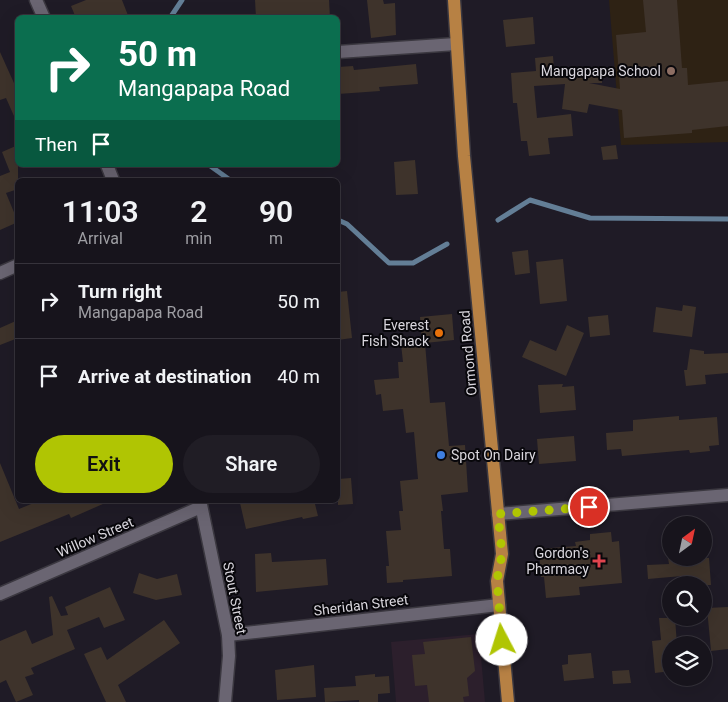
<!DOCTYPE html>
<style>
:root{--surface:#17141c;--page:#201d25;--text:#f1f3f6;--muted:#9e9ea3;--line:#36333b;--accent:#b0c503}
body{margin:0;font-family:Roboto,sans-serif;background:var(--page);color:var(--text);height:100vh;display:flex;flex-direction:column;font-size:19px;white-space:nowrap}
*{box-sizing:border-box;margin:0}
p{font-size:16px;color:var(--muted)}
.icon{flex:none;width:28px;height:28px;fill:none;stroke:currentColor;stroke-width:2;stroke-linecap:round;stroke-linejoin:round}
.map{position:relative;flex:1;overflow:hidden}
.sheet{position:absolute;left:15px;top:178px;width:325px;height:325px;display:flex;flex-direction:column;background:var(--surface);border-radius:8px;box-shadow:0 5px 20px #0002,0 0 0 1px var(--line)}
.sheet>*{flex:none}
.guide{position:absolute;left:15px;top:15px;width:325px;height:152px;border-radius:8px;box-shadow:0 5px 20px #0002,0 0 0 1px var(--line);background:#0b6e4f;color:#fff;overflow:hidden}
.needle{width:32px;rotate:33deg}
.controls{position:absolute;left:662px;top:516px;display:grid;gap:10px}
.controls a{display:grid;place-items:center;width:50px;height:50px;border-radius:50%;background:var(--surface);box-shadow:0 5px 20px #0002,0 0 0 1px var(--line);font-size:25px}
.pin{position:absolute;display:grid;place-items:center;width:42px;height:42px;color:#fff;margin:-21px;border:2px solid #fff;border-radius:50%;box-shadow:0 1px 5px #0007}
.me{position:absolute;width:55px;margin:-28px;rotate:355deg;stroke-linejoin:round;filter:drop-shadow(0 0 4px #0008)}
.turn{display:flex;align-items:center;gap:18px;height:105px;padding:0 20px;font-size:22px}
.turn .icon{width:65px;height:65px;stroke-width:2.5}
.turn b{display:block;font-size:35px;line-height:42px}
.then{display:flex;align-items:center;height:48px;padding:0 20px;background:#0003;gap:10px;font-size:19px}
.eta{display:flex;justify-content:space-evenly;align-items:center;height:85px;text-align:center}
.eta b{font-size:30px;font-weight:600;line-height:35px}
.button{display:flex;gap:10px;margin-top:auto;padding:10px 20px}
.button a{flex:1;height:58px;border-radius:30px;background:var(--accent);color:#111;font-size:20px;font-weight:600;line-height:58px;text-align:center}
.button a+a{background:var(--page);color:var(--text)}
ul{padding:0;list-style:none}
li{display:flex;align-items:center;gap:15px;height:75px;padding:0 20px;border-top:1px solid var(--line)}
li div{flex:1}
li b{display:block;font-size:19px}
li em{font-style:normal}
.map>svg:first-child{display:block}
.commercial{fill:#2c1f2c}
.education{fill:#2e2214}
.lines{fill:none;stroke-linecap:round;stroke-linejoin:round}
.stream{stroke:#637e96;stroke-width:5}
.building{fill:#3e332b}
.minor-casing{stroke:#3b3840;stroke-width:15}
.major-casing{stroke:#3b3840;stroke-width:15}
.minor{stroke:#6a6572;stroke-width:12}
.major{stroke:#b78144;stroke-width:12}
.route{stroke:#b0c503;stroke-width:9;stroke-dasharray:0 16.2}
.education-dot{fill:#8d6e63;stroke:#08070b;stroke-width:2}
.food-dot{fill:#e8710a;stroke:#08070b;stroke-width:2}
.shop-dot{fill:#3f7fe0;stroke:#08070b;stroke-width:2}
.health-dot{fill:#e0444e;stroke:#08070b;stroke-width:2}
.labels{text-anchor:middle;stroke-width:4;stroke-linejoin:round;paint-order:stroke}
.poi-label{font-size:14px;fill:#d9d6dd;stroke:#08070b;text-anchor:end}
.street-label{font-size:14px;fill:#d9d6dd;stroke:#08070b}
</style>
<div class="map">
<svg width="728" height="702" viewBox="0 0 728 702">
<rect width="100%" height="100%" fill="#1f1b26"/>
<!-- commercial -->
<path class="commercial" d="M479,634l6,68h-89l-5,-60z"/>
<!-- education -->
<path class="education" d="M609,0h119v142l-107,3z"/>
<g class="lines">
<!-- stream -->
<g class="stream">
<path d="M170,18l12,-18"/>
<path d="M209,165l21,15"/>
<path d="M338,220l9,4 42,39h24l34,-19"/>
<path d="M498,220l32,-20 60,18 138,1"/>
</g>
</g>
<!-- building -->
<g class="building">
<path d="M86,0h36l7,18h-53l-5,-12z"/>
<path d="M255,0h74l1,18h-74z"/>
<path d="M367,0h16l1,4 11,-1 1,32 -25,3z"/>
<path d="M643,0h34l5,68h5l1,17 40,-4v45l-36,4v3l-68,5 -2,-28 -33,-6 -2,9 -25,-4 3,-25 -31,2 3,32 34,-4 2,22 -25,2 2,16 -21,2 -2,-15h-6l-4,-38h-4l-2,-30 25,-2 -1,-13 18,-2 1,13 48,7v7h-13l31,6 -4,-54 30,-3z"/>
<path d="M533,17l2,27 -29,3 -3,-27z"/>
<path d="M0,52l18,40v33l-12,-27 -6,2z"/>
<path d="M416,64l2,20 -39,3 1,4 -42,3v-27l15,-1 1,4z"/>
<path d="M18,145v44l-12,4 12,29 -18,8v-54l10,-4 -8,-20z"/>
<path d="M616,145l2,14 -15,1 -2,-13z"/>
<path d="M415,160l3,34 -22,1 -2,-33z"/>
<path d="M528,250l2,23 -15,2 -3,-23z"/>
<path d="M563,259l4,42 -27,3 -4,-42z"/>
<path d="M347,291l5,47 -14,2v-48z"/>
<path d="M683,305l13,2 -4,30 -39,-5 3,-25 26,4z"/>
<path d="M452,314l2,26 -29,3 5,60 15,-1 4,44 16,-1 3,47 -27,3 2,16h-2l3,38h6l2,27 -49,4v2l-16,1 -1,-17h3l-3,-35 15,-1 -2,-19h4l-3,-30 18,-2 -4,-47 -8,1 -3,-24 -20,2 -2,-17 -5,1 -2,-15 25,-2 -1,-16h5l-2,-18 21,-1 -2,-26z"/>
<path d="M608,315l2,20 -20,2 -2,-20z"/>
<path d="M18,320v18l-18,7v-17z"/>
<path d="M567,325l17,8 -18,43 -44,-19 8,-17 26,11z"/>
<path d="M690,349l14,2v3l24,-1v20l-23,2 1,9 -20,2 -2,-16h3z"/>
<path d="M563,384l-1,3 12,-1 2,24 -36,3 -2,-28z"/>
<path d="M679,416v4l38,-3 2,28 -10,1 1,5 -20,2 -1,-3 -67,6 -1,-7 -14,1 -1,-17 27,-2v-11z"/>
<path d="M574,436l2,25 -37,3 -2,-25z"/>
<path d="M0,463l19,46 22,-9h71l-41,18 -2,-4 -69,28z"/>
<path d="M351,478l2,26 -15,1v-26z"/>
<path d="M257,500h57l4,16 -15,3 -1,-2 -56,12 -6,-26z"/>
<path d="M611,532l1,10 7,-1 3,42 -43,4 1,8 -34,3 -2,-21h-3l-2,-28 37,-3 -1,-4 15,-2v-6z"/>
<path d="M271,553l1,9 54,-3 2,26 -72,7 -1,-38z"/>
<path d="M668,558h41l2,27h-28l-1,-9 -34,3 -1,-14 22,-1z"/>
<path d="M139,573l18,6 20,-5 5,21 -26,5 -23,-7z"/>
<path d="M110,587l15,33 -21,8 -5,-11 -32,13 8,19 -44,19 3,6 -9,3 8,18 -17,7 -10,-22 -6,3v-42l26,-11 6,14 21,-9 -4,-38 3,-1 9,20 7,-1 -3,-8z"/>
<path d="M728,607v42l-17,2 -4,-43z"/>
<path d="M659,618h16l2,27h-6v26l-16,2 -3,-32 9,-1z"/>
<path d="M164,620l16,23 -62,42 8,17h-20l-22,-48 17,-7 6,13z"/>
<path d="M471,637l4,34 -8,7 2,18 -6,1 1,5h-35l-2,-17 -12,1 -3,-31 13,-1 -2,-12z"/>
<path d="M591,653l3,25 -30,3 -2,-16 6,-1v-9z"/>
<path d="M314,665l2,32 -39,3 -2,-30z"/>
<path d="M629,670l2,13 -18,1 -1,-13z"/>
<path d="M375,674v3l14,-1 1,17 -12,1v8h-19v-2l-34,2 -1,-14 32,-2 -1,-10z"/>
</g>
<g class="lines">
<!-- minor casing -->
<g class="minor-casing">
<g id="minor">
<path d="M36,0l8,18"/>
<path d="M338,52l118,-8"/>
<path d="M107,165l6,15"/>
<path d="M0,273l18,-8"/>
<path d="M200,500l28,135 1,21 -4,46"/>
<path d="M498,514l230,-19"/>
<path d="M0,594l201,-87"/>
<path d="M228,635l271,-30"/>
</g>
</g>
<!-- major casing -->
<g class="major-casing">
<path id="major" d="M454,0l10,156 38,398 -5,27 11,121"/>
</g>
<!-- minor -->
<use href="#minor" class="minor"/>
<!-- major -->
<use href="#major" class="major"/>
</g>
<g class="lines">
<!-- route -->
<path class="route" d="M502,640l-5,-60 5,-26 -4,-40 91,-7"/>
</g>
<!-- markers -->
<circle class="education-dot" cx="671" cy="71" r="5"/>
<circle class="food-dot" cx="439" cy="333" r="5"/>
<circle class="shop-dot" cx="441" cy="455" r="5"/>
<path class="health-dot" d="M596.5 553.5h5v5h5v5h-5v5h-5v-5h-5v-5h5z"/>
<g class="labels">
<!-- poi labels -->
<g class="poi-label">
<text x="661" y="76">Mangapapa School</text>
<text x="429" y="330">Everest<tspan x="429" dy="16">Fish Shack</tspan></text>
<text x="451" y="460" text-anchor="start">Spot On Dairy</text>
<text x="589" y="558">Gordon's<tspan x="589" dy="16">Pharmacy</tspan></text>
</g>
<!-- street labels -->
<g class="street-label">
<text transform="translate(468 353) rotate(-95)" y="5">Ormond Road</text>
<text transform="translate(95 537) rotate(-23)" y="5">Willow Street</text>
<text transform="translate(235 598) rotate(79)" y="5">Stout Street</text>
<text transform="translate(361 605) rotate(-7)" y="5">Sheridan Street</text>
</g>
</g>
</svg>
<div class="controls">
<a><svg class="needle" viewBox="-14 -14 28 28"><path d="M0-13l5 13h-10z" fill="#e53935"/><path d="M0 13l5-13h-10z" fill="#9e9ea3"/></svg></a>
<a><svg class="icon" aria-label="search" viewBox="0 0 24 24"><circle cx="10" cy="10" r="6"/><path d="M15 15l6 6"/></svg></a>
<a><svg class="icon" aria-label="layers" viewBox="0 0 24 24"><path d="M12 4l9 5-9 5-9-5zM3 14l9 5 9-5"/></svg></a>
</div>
<div class="pin" style="left:589px;top:507px;background:#d93025"><svg class="icon" aria-label="arrive" viewBox="0 0 24 24"><path d="M6 21V4h12l-3 4 3 4H6"/></svg></div>
<svg class="me" style="left:502px;top:640px" viewBox="-20 -20 40 40"><circle r="19" fill="#fff"/><path d="M0-13L10 11 0 6-10 11z" fill="#b0c503"/></svg>
<div class="guide">
<div class="turn"><svg class="icon" aria-label="right" viewBox="0 0 24 24"><path d="M7 20v-9h11M14 6l5 5-5 5"/></svg><div><b>50 m</b>Mangapapa Road</div></div>
<div class="then">Then<svg class="icon" aria-label="arrive" viewBox="0 0 24 24"><path d="M6 21V4h12l-3 4 3 4H6"/></svg></div>
</div>
<section class="sheet">
<div class="eta">
<div><b>11:03</b><p>Arrival</p></div>
<div><b>2</b><p>min</p></div>
<div><b>90</b><p>m</p></div>
</div>
<ul>
<li><svg class="icon" aria-label="right" viewBox="0 0 24 24"><path d="M7 20v-9h11M14 6l5 5-5 5"/></svg><div><b>Turn right</b><p>Mangapapa Road</p></div><em>50 m</em></li>
<li><svg class="icon" aria-label="arrive" viewBox="0 0 24 24"><path d="M6 21V4h12l-3 4 3 4H6"/></svg><div><b>Arrive at destination</b></div><em>40 m</em></li>
</ul>
<div class="button"><a>Exit</a><a>Share</a></div>
</section>
</div>
